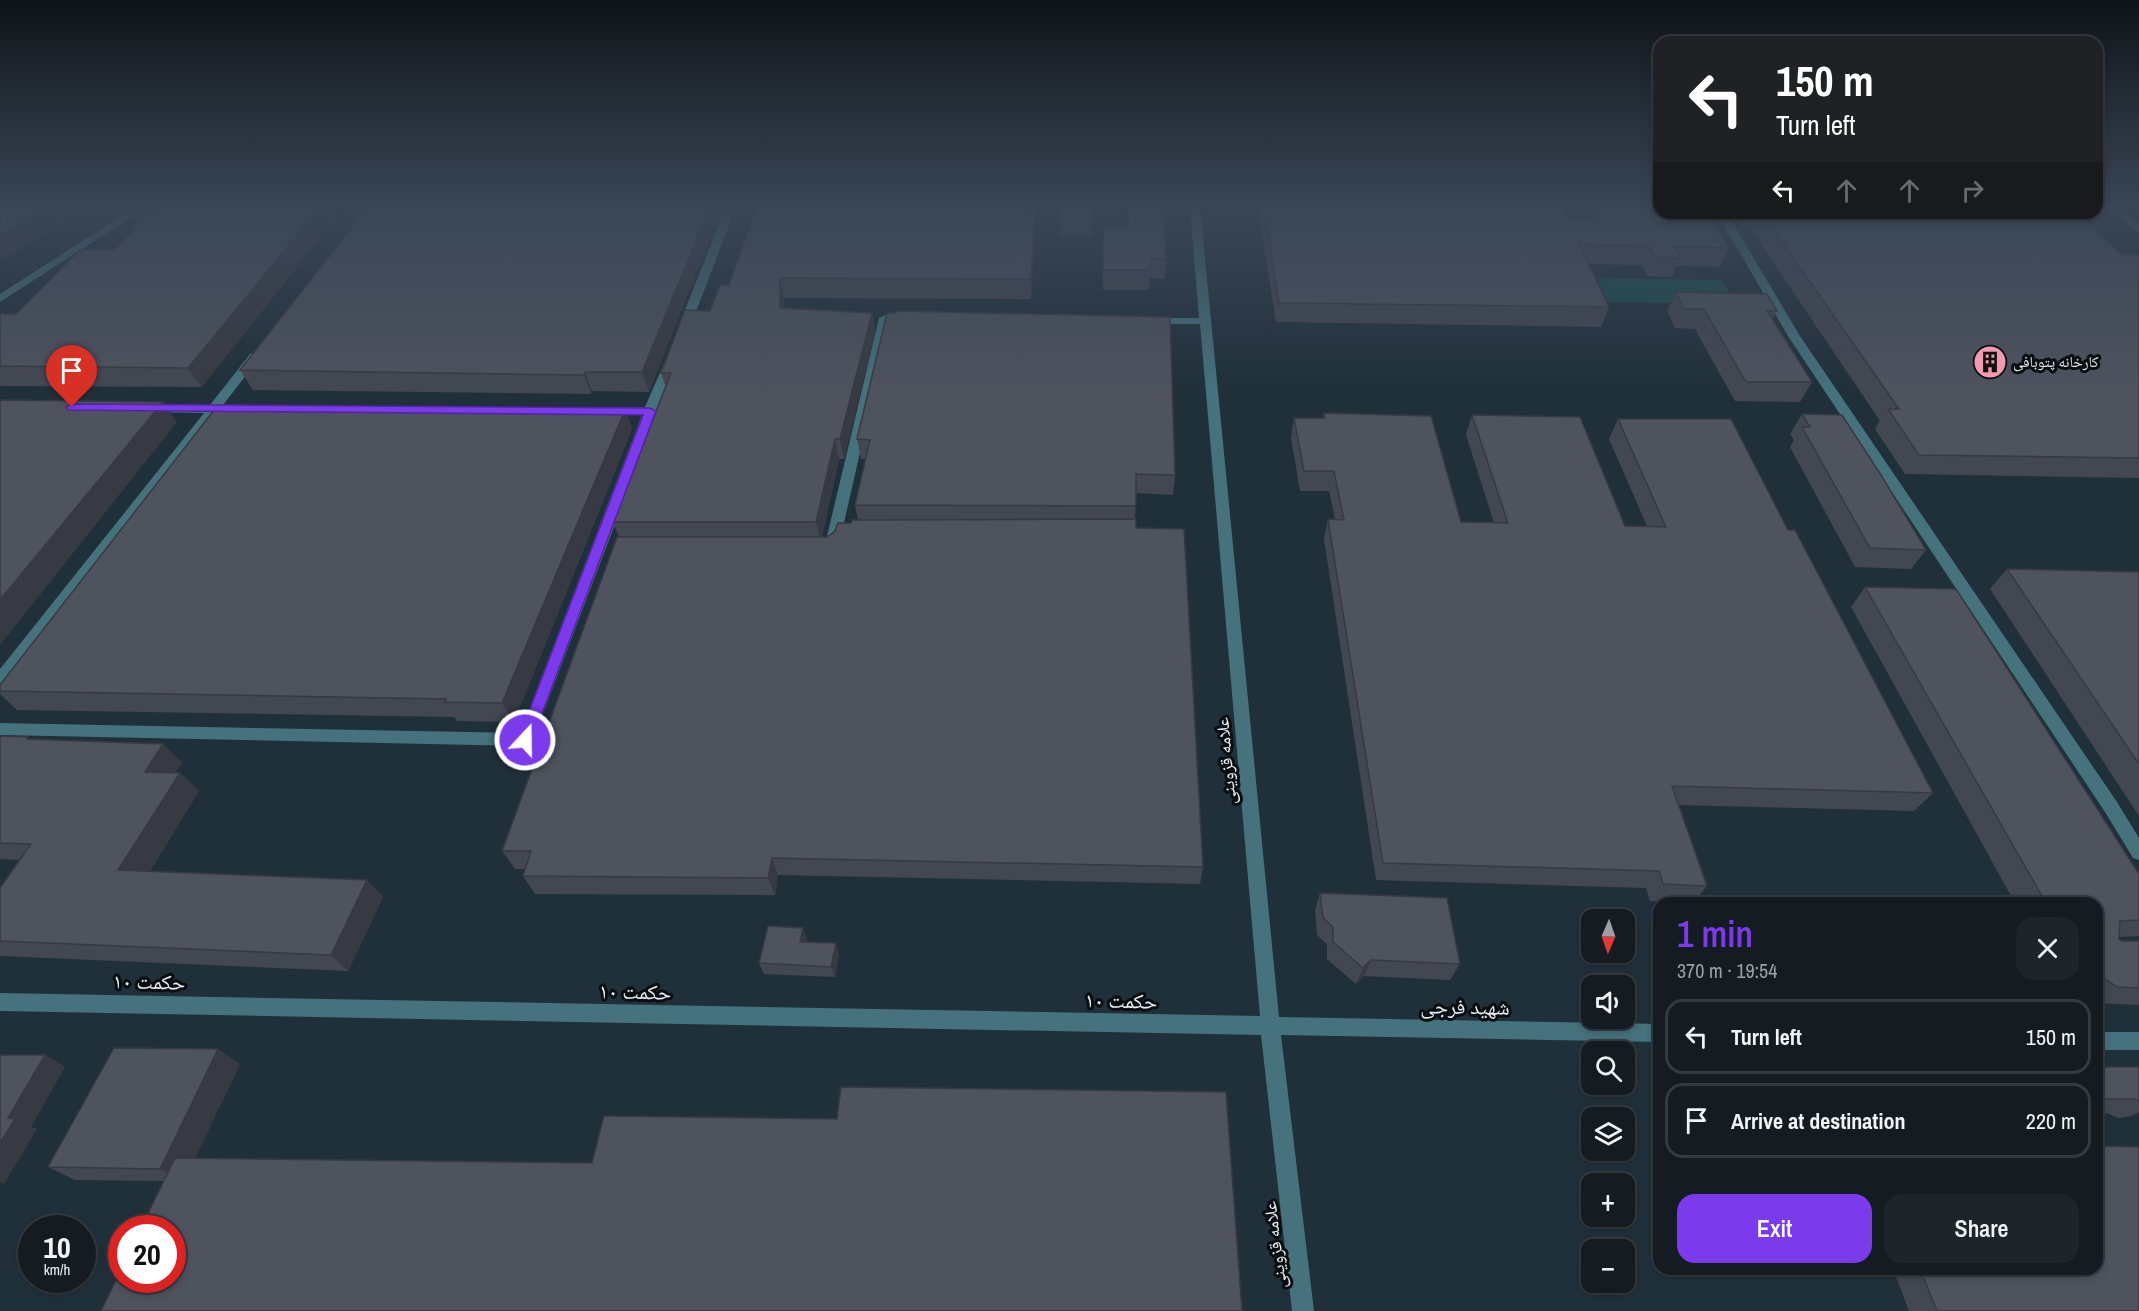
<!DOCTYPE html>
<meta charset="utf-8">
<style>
:root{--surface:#151c21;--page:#1e252a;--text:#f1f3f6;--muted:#9da1a5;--line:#343a3f;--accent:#7c3aed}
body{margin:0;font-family:"Archivo Narrow","Noto Naskh Arabic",sans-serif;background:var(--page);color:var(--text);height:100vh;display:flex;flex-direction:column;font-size:22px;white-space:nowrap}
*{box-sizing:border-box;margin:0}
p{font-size:20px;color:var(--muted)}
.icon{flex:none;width:33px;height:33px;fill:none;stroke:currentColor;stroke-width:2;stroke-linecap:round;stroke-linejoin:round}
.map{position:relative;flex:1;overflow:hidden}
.details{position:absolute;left:1653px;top:897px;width:450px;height:378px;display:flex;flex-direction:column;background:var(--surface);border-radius:18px;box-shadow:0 3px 9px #0003,0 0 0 2px var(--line)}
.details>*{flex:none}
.top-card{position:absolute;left:1653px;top:36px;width:450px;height:183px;border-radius:18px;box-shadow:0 3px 9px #0003,0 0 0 2px var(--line);background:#202124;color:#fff;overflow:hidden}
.needle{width:39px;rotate:182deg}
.fabs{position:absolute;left:1581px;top:909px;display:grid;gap:12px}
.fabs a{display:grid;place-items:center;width:54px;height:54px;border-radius:12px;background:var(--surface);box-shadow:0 3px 9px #0003,0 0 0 2px var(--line);font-size:30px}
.speed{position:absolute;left:18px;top:1215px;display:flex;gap:12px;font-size:30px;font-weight:700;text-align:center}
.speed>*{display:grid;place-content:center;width:78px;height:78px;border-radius:50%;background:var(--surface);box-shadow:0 3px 9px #0003,0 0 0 2px var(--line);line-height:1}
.speed small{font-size:15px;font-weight:400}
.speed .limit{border:9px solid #d22;background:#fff;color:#111}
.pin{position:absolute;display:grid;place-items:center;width:51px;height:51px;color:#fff;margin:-62px -26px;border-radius:50% 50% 50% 0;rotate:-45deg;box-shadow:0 0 6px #0007}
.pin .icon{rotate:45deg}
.me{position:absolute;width:66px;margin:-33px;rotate:21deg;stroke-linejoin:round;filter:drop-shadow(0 0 4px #0008)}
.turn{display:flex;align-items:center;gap:21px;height:126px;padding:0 24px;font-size:27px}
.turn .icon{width:78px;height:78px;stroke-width:2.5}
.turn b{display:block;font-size:42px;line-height:51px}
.lanes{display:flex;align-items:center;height:57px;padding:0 24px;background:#0003;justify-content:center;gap:30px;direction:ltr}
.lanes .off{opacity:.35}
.round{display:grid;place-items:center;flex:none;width:63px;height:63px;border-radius:18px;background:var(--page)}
.head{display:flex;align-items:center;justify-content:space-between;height:102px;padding:0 24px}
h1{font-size:36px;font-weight:600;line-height:45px;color:var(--accent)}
.cta{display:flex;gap:12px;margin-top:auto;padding:12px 24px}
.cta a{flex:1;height:69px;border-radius:18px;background:var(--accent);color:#fff;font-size:24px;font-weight:600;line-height:69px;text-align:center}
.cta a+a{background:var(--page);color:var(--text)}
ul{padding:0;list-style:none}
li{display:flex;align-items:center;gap:18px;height:75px;margin:0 12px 9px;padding:0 12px;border:3px solid var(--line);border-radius:18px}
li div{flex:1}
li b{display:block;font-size:22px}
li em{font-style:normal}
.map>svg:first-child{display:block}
.built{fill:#20303a;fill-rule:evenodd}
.water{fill:#174e4b}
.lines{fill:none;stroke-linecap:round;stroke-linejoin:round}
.minor{fill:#45727d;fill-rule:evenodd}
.wall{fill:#434751}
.shaded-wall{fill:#373a42}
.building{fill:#4e535e;stroke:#373a42;stroke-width:1.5}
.route{fill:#7c3aed;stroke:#51269a;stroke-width:1.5}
.labels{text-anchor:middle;stroke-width:6;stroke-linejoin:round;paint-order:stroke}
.far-poi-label{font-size:15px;fill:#e9eff4;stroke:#0a0e11;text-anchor:start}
.street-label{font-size:18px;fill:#e9eff4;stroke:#0a0e11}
.near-street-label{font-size:21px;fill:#e9eff4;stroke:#0a0e11}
</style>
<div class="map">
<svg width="2139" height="1311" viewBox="0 0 2139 1311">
<rect width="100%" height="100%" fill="#1c252c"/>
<!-- built -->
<path class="built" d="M0,207h1659v6h438v-6h42v1104h-2139zM1659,903h438v366h-438zM1592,920h32v32h-32zM1592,986h32v32h-32zM1592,1052h32v32h-32zM1592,1118h32v32h-32zM1592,1184h32v32h-32zM32,1228h50v52h-50zM122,1228h50v52h-50zM1592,1250h32v32h-32z"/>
<!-- water -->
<path class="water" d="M1597,278l125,2 15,24 -129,-2z"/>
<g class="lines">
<!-- minor -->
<g class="minor">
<path d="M135,207h12l-147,95v-8z"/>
<path d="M726,207h10l-47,123 -2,2h-8l-2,-2z"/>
<path d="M1190,207h10l79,810 380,7v18l-378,-7 33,276h-22l-31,-276 -1261,-24v-18l1260,23 -60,-692h-48l-6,-3 6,-3h47z"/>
<path d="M2109,207h11l19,17v9z"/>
<path d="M1717,213h10l73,123 317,466 22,36v22l-6,-2 -28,-46 -317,-476z"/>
<path d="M885,315h21l6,3 -6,3h-16l-52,228 -7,5 -7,-5 55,-231z"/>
<path d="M254,353l6,4 -37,48 15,1 2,3 -2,3 -21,1 -212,271 -5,2v-17l204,-256 -57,-1 -6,-4 2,-3h67l40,-51z"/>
<path d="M671,357l6,4 -146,384 -6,1 -525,-11v-12l520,10 122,-318h-36l-6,-4 6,-4h39l20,-46z"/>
<rect x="2097" y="1032" width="42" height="18"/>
</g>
</g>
<!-- wall -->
<g class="wall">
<path d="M722,207l-73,185 -57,-1 -1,3 -338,-4 -13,-20z"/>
<rect x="1061" y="207" width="30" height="30"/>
<path d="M1127,207h35l4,52 -1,20 -15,-1 -1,12h-46v-64h25z"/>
<path d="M1258,207h304l5,12h21l-5,-9 1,-3h14l131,41 -9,19 -44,-1 -4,11 -25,-1 -5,-11 -54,-1 21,43 -8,20 -325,-5z"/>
<path d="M1029,209h6v19l-4,71 -247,-1v11l88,4 3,19 -31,127h-5l-17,78h5l31,-17 -3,-15 11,-46h-5l-4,-20 30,-126 288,162 -2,20 -37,-2 -1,26 1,9 67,339 -3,17 -422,-9 -3,20 -240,-1 -12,-18 2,-7h-10l-13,-18 117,-314 -6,-15 53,-134 -5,-15 49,-62 19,-26z"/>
<path d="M1740,213h339l42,42h18v223l-234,-4 -30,-45 5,-8z"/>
<path d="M114,250l88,137 -202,-1v-72h16z"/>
<path d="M1676,292l101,19 -5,8 40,63 -12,20 -65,-1 -40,-72 -20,-1 -8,-17z"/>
<path d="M625,410l7,19 -118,293 -57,-1 -3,-4 -437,-7 -17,-16v-9z"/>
<path d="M1324,413l137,109 33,1 -28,-88 6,-20 153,111h22l-38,-87 9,-20 170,111 145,263 -19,18 -236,-6 29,81 -14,17 -43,-2 -4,-13 -270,-8 -52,-341 4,-20h7l-6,-28h-29l-9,-53 3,-20h29z"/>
<path d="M1802,414l124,136 -15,19 -56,-2 -65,-120 4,-7 -4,-6z"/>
<path d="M2007,569l132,3v244l-149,-227z"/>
<path d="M1865,587l274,287v62l-20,1v2l3,2h17v64l-42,-2v-100h-82l-164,-296z"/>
<path d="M0,736l31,4 132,4 19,19 -7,10h5l19,18 -50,81 218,8 16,17 -35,74 -348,-15v-68l20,-28 -20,-1z"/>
<path d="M1320,893l140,71 -10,16 -86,-4 -8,8 -29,-25v-15l-10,-9 -2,-25z"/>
<path d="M807,939v3l32,12 -4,23 -71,-3 -5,-11z"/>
<path d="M240,1064l-45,94 1047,153 -1078,-130 -89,-1 -27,-13z"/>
<path d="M2097,1067h42v45l-8,4 -12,2 -12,-5h-10z"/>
<path d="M1893,1269h204l42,42h-230z"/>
</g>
<!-- shaded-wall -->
<g class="shaded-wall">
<path d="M45,207h44l-89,55v-28z"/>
<path d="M320,207h25l-143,180 -14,-19z"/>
<path d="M710,207h12l-73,185 -7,-20z"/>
<path d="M1035,209v19l-4,71v-20z"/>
<path d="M780,278l4,20v30l-4,-20z"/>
<path d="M872,313l3,19 -31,127 -4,-20z"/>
<path d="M585,372l7,19 -1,3 -7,-19z"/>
<path d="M163,402l14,20 -177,223v-45z"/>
<path d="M625,410l7,19 -118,293 -12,-19z"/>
<path d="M835,439l4,20 -18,83 -5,-20z"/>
<path d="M163,744l19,19 -18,27 -19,-18z"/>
<path d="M180,773l19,18 -60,96 -21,-17z"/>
<path d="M772,858l6,17 -3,20 -7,-17z"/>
<path d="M367,880l16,17 -35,74 -17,-16z"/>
<path d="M803,928l4,11 -2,14 -5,-11z"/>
<path d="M836,943l3,11 -4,23 -4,-10z"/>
<path d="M1371,960l-7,16 -8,8 7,-16z"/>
<path d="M218,1049l22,15 -56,117 -24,-12z"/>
<path d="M45,1055l20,12 -34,60 6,2 -33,55 -4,-2v-39l8,-25z"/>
</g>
<!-- building -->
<g class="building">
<path d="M0,207h45l-45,27z"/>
<path d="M155,207h165l-132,161 -188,-2v-52h16l64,-64h34z"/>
<path d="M368,207h342l-68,165h-57l-1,3 -344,-5z"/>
<path d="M760,207h267v2h8l-4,70 -251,-1v30l92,5 -32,126h-5l-19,83h-203l58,-149h-10l24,-63 25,1 10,-26h9l27,-77z"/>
<rect x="1061" y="207" width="30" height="11"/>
<path d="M1128,207h34l4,52h-16v11h-47v-44h27z"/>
<path d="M1264,207h298l5,12 37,1 -6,-13h61v6h49l21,35 -55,-1 6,11 -24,-1 -6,-11 -71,-2 30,63 -330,-4z"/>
<path d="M1762,213h317l42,42h18v203l-220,-3 -31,-46h11z"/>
<path d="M1676,292l91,2 10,17h-10l45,71h-66l-42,-73h-20z"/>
<path d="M897,311l273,6 5,158 -39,-1v32l-281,-1 15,-65 -13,-1 30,-126h9z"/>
<path d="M0,400l163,2 -163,198z"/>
<path d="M218,405l407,5 -123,293 -58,-1 2,-3 -446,-8v-6z"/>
<path d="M1324,413l107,3 30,106 47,1 -36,-108 108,2 45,109 41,1 -48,-108h113l57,111h7l138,263 -261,-7 35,100 -44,-2 -4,-13 -276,-8 -55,-344 16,1 -10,-49h-30l-10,-53h31z"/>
<path d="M1802,414l40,1 39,60 45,75 -56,-2 -68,-121h8z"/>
<path d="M1136,519v9l48,1 19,338 -431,-9 -4,20 -245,-2 8,-25h-29l115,-314h210l8,-6 3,-8h13l1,-3z"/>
<path d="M2007,569l132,3v192z"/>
<path d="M1865,587l91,2 183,285v46l-19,1 -1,18 3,2h17v47l-22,-1 -20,-13v-71h-51z"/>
<path d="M0,736l28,1 -1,2 136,5 -18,28 35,1 -62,97 249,10 -36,75 -331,-14v-53l31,-44 -31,-1z"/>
<path d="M1320,893l127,5 13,66 -89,-4 -8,8 -30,-26v-15l-10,-9z"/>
<path d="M768,926l35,2 -3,14 36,1 -5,24 -72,-4z"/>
<path d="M114,1048l104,1 -58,120 -112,-2z"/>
<path d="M0,1055h45l-37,63 7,1 -15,24z"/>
<path d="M2097,1067h42v34l-5,-2h-37z"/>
<path d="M841,1087l385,5 16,219h-1141l21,-43v12h50v-52h-31l34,-70 417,5 12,-47 233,3z"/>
<path d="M2097,1146l42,1v164h-202l-17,-42h177z"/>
</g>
<!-- sky -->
<linearGradient id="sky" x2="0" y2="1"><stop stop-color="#0f1418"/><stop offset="0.53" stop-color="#3a4656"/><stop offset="1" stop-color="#3a4656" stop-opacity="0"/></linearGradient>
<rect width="2139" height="391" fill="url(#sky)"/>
<!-- route -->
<path class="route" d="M72,404l578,4 6,3 -124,329 -2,4h-10l-2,-4 125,-325 -575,-5 -2,-3z"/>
<!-- icons -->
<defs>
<g id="building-disc" transform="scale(1.725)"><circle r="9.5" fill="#f29aae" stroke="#0a0e11"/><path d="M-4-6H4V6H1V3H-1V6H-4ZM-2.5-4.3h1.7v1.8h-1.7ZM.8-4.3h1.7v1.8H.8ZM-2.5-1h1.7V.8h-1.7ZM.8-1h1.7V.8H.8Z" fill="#111"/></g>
</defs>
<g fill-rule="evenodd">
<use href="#building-disc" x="1990" y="362"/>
</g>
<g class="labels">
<!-- far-poi labels -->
<g class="far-poi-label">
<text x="2013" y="367">کارخانه پتوبافی</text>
</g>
<!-- street labels -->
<g class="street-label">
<text transform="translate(1226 761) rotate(-95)" y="6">علامه قزوینی</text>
<text transform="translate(1275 1245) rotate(-97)" y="6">علامه قزوینی</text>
</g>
<!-- near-street labels -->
<g class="near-street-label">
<text transform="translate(149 982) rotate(1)" y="7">حکمت ۱۰</text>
<text transform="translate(635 992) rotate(1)" y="7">حکمت ۱۰</text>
<text transform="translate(1121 1001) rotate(1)" y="7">حکمت ۱۰</text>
<text transform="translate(1465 1007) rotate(1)" y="7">شهید فرجی</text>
</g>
</g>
</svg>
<div class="fabs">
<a><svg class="needle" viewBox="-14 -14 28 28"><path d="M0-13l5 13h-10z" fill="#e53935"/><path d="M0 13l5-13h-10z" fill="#9da1a5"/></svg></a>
<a><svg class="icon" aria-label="sound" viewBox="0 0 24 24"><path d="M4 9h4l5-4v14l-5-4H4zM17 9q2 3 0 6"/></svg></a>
<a><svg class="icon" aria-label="search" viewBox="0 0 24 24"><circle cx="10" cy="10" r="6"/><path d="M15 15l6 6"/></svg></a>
<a><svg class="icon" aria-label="layers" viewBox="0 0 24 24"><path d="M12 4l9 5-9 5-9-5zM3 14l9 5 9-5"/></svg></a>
<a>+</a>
<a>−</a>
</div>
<div class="speed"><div>10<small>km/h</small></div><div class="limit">20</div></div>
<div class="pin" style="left:72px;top:407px;background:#d93025"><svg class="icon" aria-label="arrive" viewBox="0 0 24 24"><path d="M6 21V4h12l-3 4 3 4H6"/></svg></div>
<svg class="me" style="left:525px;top:740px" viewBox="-20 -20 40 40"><circle r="17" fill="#7c3aed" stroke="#fff" stroke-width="3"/><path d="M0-11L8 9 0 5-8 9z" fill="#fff"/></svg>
<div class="top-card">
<div class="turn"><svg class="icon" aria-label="left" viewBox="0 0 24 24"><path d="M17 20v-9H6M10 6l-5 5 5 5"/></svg><div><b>150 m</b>Turn left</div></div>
<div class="lanes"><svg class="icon" aria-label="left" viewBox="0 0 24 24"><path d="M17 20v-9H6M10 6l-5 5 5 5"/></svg><svg class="icon off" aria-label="ahead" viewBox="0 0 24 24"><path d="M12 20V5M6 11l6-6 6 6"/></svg><svg class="icon off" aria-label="ahead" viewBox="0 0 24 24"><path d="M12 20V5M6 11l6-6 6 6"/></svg><svg class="icon off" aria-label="right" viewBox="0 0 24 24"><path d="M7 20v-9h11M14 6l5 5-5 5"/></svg></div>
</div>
<section class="details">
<div class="head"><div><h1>1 min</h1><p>370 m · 19:54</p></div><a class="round"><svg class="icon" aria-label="close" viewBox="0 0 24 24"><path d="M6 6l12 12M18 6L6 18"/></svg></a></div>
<ul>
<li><svg class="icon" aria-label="left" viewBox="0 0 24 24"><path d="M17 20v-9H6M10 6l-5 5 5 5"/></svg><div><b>Turn left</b></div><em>150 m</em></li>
<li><svg class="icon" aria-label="arrive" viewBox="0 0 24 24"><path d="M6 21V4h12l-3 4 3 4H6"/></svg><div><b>Arrive at destination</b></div><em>220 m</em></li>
</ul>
<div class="cta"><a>Exit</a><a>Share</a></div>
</section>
</div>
